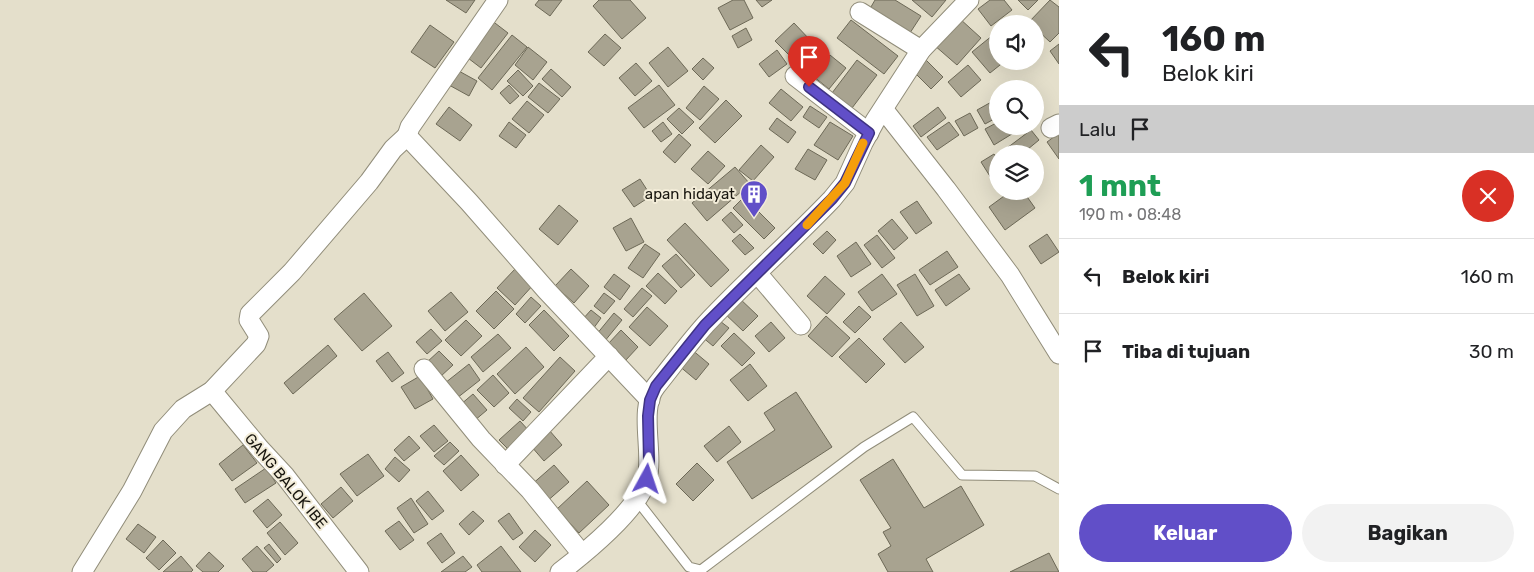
<!DOCTYPE html>
<html lang="id">
<meta charset="utf-8">
<style>
:root{--surface:#fff;--page:#f2f2f2;--text:#202124;--muted:#757577;--line:#e0e0e0;--accent:#614fc8}
body{margin:0;font-family:Rubik,sans-serif;background:var(--page);color:var(--text);height:100vh;display:flex;flex-direction:column;font-size:19px;white-space:nowrap}
*{box-sizing:border-box;margin:0}
p{font-size:16px;color:var(--muted)}
.icon{flex:none;width:28px;height:28px;fill:none;stroke:currentColor;stroke-width:2;stroke-linecap:round;stroke-linejoin:round}
.map{position:relative;flex:1;overflow:hidden}
.side{display:flex;flex-direction:column;background:var(--surface);width:475px}
.side>*{flex:none}
.top-card{background:#fff;color:var(--text);overflow:hidden}
.buttons{position:absolute;left:989px;top:15px;display:grid;gap:10px}
.buttons a{display:grid;place-items:center;width:55px;height:55px;border-radius:50%;background:var(--surface);box-shadow:0 5px 20px #0002;font-size:25px}
.pin{position:absolute;display:grid;place-items:center;width:42px;height:42px;color:#fff;margin:-51px -21px;border-radius:50% 50% 50% 0;rotate:-45deg;box-shadow:0 0 5px #0007}
.pin .icon{rotate:45deg}
.me{position:absolute;width:55px;margin:-28px;rotate:5deg;stroke-linejoin:round;filter:drop-shadow(0 0 4px #0008)}
.turn{display:flex;align-items:center;gap:18px;height:105px;padding:0 20px;font-size:22px}
.turn .icon{width:65px;height:65px;stroke-width:2.5}
.turn b{display:block;font-size:35px;line-height:42px}
.then{display:flex;align-items:center;height:48px;padding:0 20px;background:#0003;gap:10px;font-size:19px}
.round{display:grid;place-items:center;flex:none;width:52px;height:52px;border-radius:26px;background:var(--page)}
.head{display:flex;align-items:center;justify-content:space-between;height:85px;padding:0 20px}
h1{font-size:30px;font-weight:700;line-height:38px;color:#1e9e55}
.primary-button{display:flex;gap:10px;margin-top:auto;padding:10px 20px}
.primary-button a{flex:1;height:58px;border-radius:30px;background:var(--accent);color:#fff;font-size:20px;font-weight:700;line-height:58px;text-align:center}
.primary-button a+a{background:var(--page);color:var(--text)}
ul{padding:0;list-style:none}
li{display:flex;align-items:center;gap:15px;height:75px;padding:0 20px;border-top:1px solid var(--line)}
li div{flex:1}
li b{display:block;font-size:19px}
li em{font-style:normal}
main{display:flex;flex:1;min-height:0}
.map>svg:first-child{display:block}
.building{fill:#a8a390;stroke:#6d6957}
.lines{fill:none;stroke-linecap:round;stroke-linejoin:round}
.service-casing{stroke:#918d7a;stroke-width:11}
.minor-casing{stroke:#918d7a;stroke-width:21}
.service{stroke:#fff;stroke-width:9}
.minor{stroke:#fff;stroke-width:19}
.route-casing{stroke:#3f3382;stroke-width:12}
.route{stroke:#614fc8;stroke-width:9}
.slow{stroke:#f59e0b;stroke-width:9}
.labels{text-anchor:middle;stroke-width:4;stroke-linejoin:round;paint-order:stroke}
.poi-label{font-size:15px;fill:#18160f;stroke:#f2ecd8;text-anchor:end}
.street-label{font-size:15px;fill:#18160f;stroke:#f2ecd8}
</style>
<main>
<div class="map">
<svg width="1059" height="572" viewBox="0 0 1059 572">
<rect width="100%" height="100%" fill="#e4dfcb"/>
<!-- building -->
<g class="building">
<path d="M446,0h29l-9,13z"/>
<path d="M539,0h23l-12,16 -15,-11z"/>
<path d="M599,0h31l16,18 -24,21 -29,-33z"/>
<path d="M733,0h11l9,18 -23,12 -12,-22z"/>
<path d="M756,0h16l-10,7z"/>
<path d="M875,0h20l26,16 -13,20 -40,-24z"/>
<path d="M912,0h34l-14,17z"/>
<path d="M990,0h14l8,10 -21,16 -13,-17z"/>
<path d="M1018,0h20l-10,10z"/>
<path d="M1050,0l9,7v26l-9,9 -15,-14v-4l-6,-2z"/>
<path d="M959,18l22,20 -24,27 -23,-20z"/>
<path d="M491,20l17,13 -27,35 -17,-13z"/>
<path d="M851,20l47,36 -14,18 -47,-36z"/>
<path d="M794,23l17,18 -18,18 -18,-18z"/>
<path d="M430,25l24,17 -19,26 -24,-16z"/>
<path d="M746,28l6,12 -14,8 -6,-12z"/>
<path d="M998,31v30h7l-15,12 -18,-21z"/>
<path d="M605,34l16,14 -17,18 -16,-14z"/>
<path d="M512,35l15,12 -35,43 -14,-12z"/>
<path d="M1059,44v20l-9,-13z"/>
<path d="M528,47l19,15 -14,18 -18,-15z"/>
<path d="M668,47l20,24 -20,16 -19,-24z"/>
<path d="M777,50l10,14 -18,13 -10,-13z"/>
<path d="M830,55l16,13 -17,21 -16,-13z"/>
<path d="M703,58l11,10 -11,12 -11,-11z"/>
<path d="M857,60l20,15 -28,37 -20,-15z"/>
<path d="M926,60l17,17 -12,12 -17,-17z"/>
<path d="M636,63l16,18 -17,15 -16,-18z"/>
<path d="M968,65l13,15 -20,17 -13,-15z"/>
<path d="M551,69l20,18 -9,10 -20,-18z"/>
<path d="M457,70l20,11 -8,15 -20,-11z"/>
<path d="M518,70l15,16 -10,10 -16,-15z"/>
<path d="M539,83l21,16 -12,14 -20,-16z"/>
<path d="M509,85l10,11 -9,8 -10,-11z"/>
<path d="M659,85l16,20 -31,23 -16,-20z"/>
<path d="M704,86l15,13 -19,21 -14,-12z"/>
<path d="M781,89l22,18 -12,14 -22,-18z"/>
<path d="M726,100l16,16 -27,27 -16,-15z"/>
<path d="M995,100l3,4v13l-13,7 -8,-14z"/>
<path d="M527,101l17,14 -15,18 -17,-14z"/>
<path d="M810,106l17,11 -8,11 -16,-11z"/>
<path d="M449,107l23,18 -12,16 -24,-17z"/>
<path d="M938,107l8,11 -25,19 -8,-11z"/>
<path d="M679,108l15,14 -12,12 -15,-15z"/>
<path d="M970,113l8,15 -14,8 -9,-15z"/>
<path d="M777,118l19,14 -8,11 -19,-14z"/>
<path d="M509,122l17,13 -10,13 -17,-12z"/>
<path d="M663,122l9,12 -11,8 -9,-11z"/>
<path d="M830,122l23,14 -15,24 -24,-15z"/>
<path d="M949,122l10,13 -22,15 -10,-13z"/>
<path d="M998,122v4h20l2,3 -26,16 -9,-16z"/>
<path d="M1031,130l8,10 -17,14h-10l-5,-6z"/>
<path d="M1059,133v26l-12,-17z"/>
<path d="M679,134l12,11 -16,18 -12,-11z"/>
<path d="M761,145l13,12 -21,24 -14,-11z"/>
<path d="M808,149l19,11 -12,20 -20,-11z"/>
<path d="M708,151l17,15 -17,18 -17,-15z"/>
<path d="M994,154l4,5v30l-17,-27z"/>
<path d="M735,167l15,17 -43,37 -15,-18z"/>
<path d="M640,179l11,17 -17,11 -12,-17z"/>
<path d="M1011,191h12l12,17 -30,22 -16,-23z"/>
<path d="M744,197l31,31 -11,11 -31,-31z"/>
<path d="M917,201l15,22 -16,11 -16,-22z"/>
<path d="M559,205l19,16 -20,24 -19,-16z"/>
<path d="M731,212l12,13 -9,8 -12,-13z"/>
<path d="M631,218l13,24 -18,9 -13,-23z"/>
<path d="M892,219l16,19 -14,12 -16,-19z"/>
<path d="M685,223l44,47 -18,17 -44,-47z"/>
<path d="M827,231l9,9 -13,14 -10,-10z"/>
<path d="M740,234l14,14 -9,7 -13,-14z"/>
<path d="M1047,234l12,18 -18,12 -12,-18z"/>
<path d="M877,235l18,23 -13,10 -18,-23z"/>
<path d="M856,242l15,22 -20,13 -14,-21z"/>
<path d="M645,244l15,10 -17,24 -15,-10z"/>
<path d="M947,251l11,16 -28,18 -11,-15z"/>
<path d="M676,254l19,21 -14,13 -19,-22z"/>
<path d="M516,268l18,16 -19,21 -18,-17z"/>
<path d="M571,269l18,17 -15,17 -19,-17z"/>
<path d="M658,273l19,18 -12,13 -19,-18z"/>
<path d="M614,274l16,12 -10,14 -16,-13z"/>
<path d="M882,274l15,20 -25,17 -14,-19z"/>
<path d="M915,274l19,32 -17,10 -20,-31z"/>
<path d="M959,274l11,15 -24,17 -11,-16z"/>
<path d="M825,276l20,18 -18,20 -20,-18z"/>
<path d="M642,288l10,8 -19,21 -9,-8z"/>
<path d="M496,291l18,18 -20,20 -18,-18z"/>
<path d="M451,292l17,20 -23,19 -17,-20z"/>
<path d="M364,293l28,33 -30,25 -28,-32z"/>
<path d="M604,293l11,8 -11,13 -10,-8z"/>
<path d="M737,296l21,20 -15,15 -21,-20z"/>
<path d="M531,297l10,9 -16,17 -9,-9z"/>
<path d="M859,306l12,11 -16,16 -12,-11z"/>
<path d="M647,307l21,19 -18,20 -21,-19z"/>
<path d="M544,310l25,26 -15,15 -25,-26z"/>
<path d="M591,310l10,8 -8,11 -11,-9z"/>
<path d="M614,313l8,7 -18,22 -8,-7z"/>
<path d="M826,316l24,22 -18,19 -24,-21z"/>
<path d="M716,318l13,10 -16,18 -12,-10z"/>
<path d="M466,320l16,16 -21,20 -16,-16z"/>
<path d="M771,322l14,16 -16,14 -14,-16z"/>
<path d="M901,322l23,25 -19,16 -22,-24z"/>
<path d="M431,329l11,12 -15,13 -11,-12z"/>
<path d="M621,330l17,17 -13,14 -17,-17z"/>
<path d="M734,333l21,20 -13,13 -21,-20z"/>
<path d="M498,334l13,14 -28,24 -12,-15z"/>
<path d="M859,338l26,26 -19,19 -27,-26z"/>
<path d="M328,345l9,11 -44,38 -9,-11z"/>
<path d="M526,347l18,20 -29,27 -18,-20z"/>
<path d="M691,349l18,15 -13,16 -18,-15z"/>
<path d="M439,351l14,14 -13,12 -14,-14z"/>
<path d="M388,352l16,21 -12,9 -16,-21z"/>
<path d="M560,357l15,14 -36,41 -16,-14z"/>
<path d="M469,364l11,16 -23,18 -12,-15z"/>
<path d="M750,364l17,22 -19,15 -18,-21z"/>
<path d="M493,375l16,18 -15,14 -17,-17z"/>
<path d="M420,376l13,23 -18,10 -14,-22z"/>
<path d="M796,392l36,55 -80,52 -25,-37 48,-32 -11,-17z"/>
<path d="M473,394l14,16 -13,11 -14,-16z"/>
<path d="M517,399l14,13 -8,9 -14,-13z"/>
<path d="M520,421l11,12 -20,19 -12,-12z"/>
<path d="M434,425l14,16 -14,11 -14,-16z"/>
<path d="M729,426l12,16 -24,20 -13,-16z"/>
<path d="M549,430l13,15 -18,16 -13,-15z"/>
<path d="M409,436l11,12 -16,13 -10,-11z"/>
<path d="M450,442l9,9 -15,14 -10,-9z"/>
<path d="M243,445l14,18 -25,18 -13,-17z"/>
<path d="M368,454l16,22 -27,20 -17,-22z"/>
<path d="M461,455l18,20 -18,16 -18,-20z"/>
<path d="M395,457l15,13 -11,12 -14,-13z"/>
<path d="M893,459l31,49 37,-22 23,39 -58,34 7,13h-45l-10,-18 13,-8 -8,-14 8,-4 -31,-48z"/>
<path d="M697,463l17,17 -21,21 -17,-17z"/>
<path d="M554,465l15,17 -24,21 -15,-17z"/>
<path d="M266,468l10,15 -31,20 -10,-14z"/>
<path d="M587,481l22,24 -30,28 -22,-24z"/>
<path d="M341,487l12,14 -20,17 -12,-14z"/>
<path d="M428,491l16,20 -12,9 -16,-19z"/>
<path d="M411,498l17,26 -14,9 -17,-25z"/>
<path d="M268,499l14,16 -15,13 -14,-17z"/>
<path d="M473,511l11,10 -15,14 -10,-11z"/>
<path d="M509,513l14,20 -10,7 -15,-19z"/>
<path d="M399,521l15,19 -14,10 -15,-19z"/>
<path d="M280,522l18,21 -13,12 -18,-22z"/>
<path d="M138,524l18,13 -12,16 -18,-14z"/>
<path d="M535,530l16,15 -16,17 -16,-15z"/>
<path d="M441,533l14,20 -13,10 -15,-20z"/>
<path d="M163,540l13,13 -17,17 -13,-12z"/>
<path d="M269,544l12,15 -4,4 -13,-15z"/>
<path d="M257,546l17,19 -8,7h-13l-11,-13z"/>
<path d="M501,546l20,26h-39l-5,-7z"/>
<path d="M209,552l15,14 -6,6h-15l-7,-6z"/>
<path d="M1049,553l10,19h-49z"/>
<path d="M181,556l12,14 -2,2h-28z"/>
<path d="M463,556l9,11 -7,5h-24z"/>
</g>
<g class="lines">
<!-- service casing -->
<g class="service-casing">
<path id="service" d="M636,499l53,68 12,3 163,-123 49,-30 49,58 73,1 24,13"/>
</g>
<!-- minor casing -->
<g class="minor-casing">
<g id="minor">
<path d="M498,0l-88,127 -3,9 62,66 78,89 103,109"/>
<path d="M860,12l61,38"/>
<path d="M795,76l74,57"/>
<path d="M884,110l62,79 64,86 49,79"/>
<path d="M1051,128l8,-4"/>
<path d="M757,273l44,52"/>
<path d="M424,369l57,70 49,51 52,64"/>
<path d="M212,391l48,58 25,27 74,96"/>
<path d="M505,465l104,-109"/>
<path d="M82,572l50,-81 31,-60 20,-22 29,-18 44,-47 3,-8 -10,-16 1,-6 42,-42 77,-90 24,-33 14,-13"/>
<path d="M560,572c25,-19 78,-62 87,-93 7,-27 -9,-71 9,-93 16,-20 32,-42 50,-62 40,-43 85,-82 126,-125l13,-16 18,-40 12,-22 46,-71 48,-50"/>
</g>
</g>
<!-- service -->
<use href="#service" class="service"/>
<!-- minor -->
<use href="#minor" class="minor"/>
</g>
<g class="lines">
<!-- route casing -->
<g class="route-casing">
<path id="route" d="M647,479l2,-18 -1,-45 2,-16 6,-14 49,-61 127,-126 13,-16 24,-50 -60,-46"/>
</g>
<!-- route -->
<use href="#route" class="route"/>
<!-- slow -->
<path class="slow" d="M807,225l38,-42 18,-40"/>
</g>
<!-- icons -->
<defs>
<g id="building-pin" transform="scale(1.4375)"><path d="M0 17L-7.5 6A9.5 9.5 0 1 1 7.5 6Z" fill="#614fc8" stroke="#f2ecd8"/><path d="M-4-6H4V6H1V3H-1V6H-4ZM-2.5-4.3h1.7v1.8h-1.7ZM.8-4.3h1.7v1.8H.8ZM-2.5-1h1.7V.8h-1.7ZM.8-1h1.7V.8H.8Z" fill="#fff"/></g>
</defs>
<g fill-rule="evenodd">
<use href="#building-pin" x="754" y="194"/>
</g>
<g class="labels">
<!-- poi labels -->
<g class="poi-label">
<text x="735" y="199">apan hidayat</text>
</g>
<!-- street labels -->
<g class="street-label">
<text transform="translate(286 481) rotate(50)" y="5">GANG BALOK IBE</text>
</g>
</g>
</svg>
<div class="buttons">
<a><svg class="icon" aria-label="sound" viewBox="0 0 24 24"><path d="M4 9h4l5-4v14l-5-4H4zM17 9q2 3 0 6"/></svg></a>
<a><svg class="icon" aria-label="search" viewBox="0 0 24 24"><circle cx="10" cy="10" r="6"/><path d="M15 15l6 6"/></svg></a>
<a><svg class="icon" aria-label="layers" viewBox="0 0 24 24"><path d="M12 4l9 5-9 5-9-5zM3 14l9 5 9-5"/></svg></a>
</div>
<div class="pin" style="left:809px;top:87px;background:#d93025"><svg class="icon" aria-label="arrive" viewBox="0 0 24 24"><path d="M6 21V4h12l-3 4 3 4H6"/></svg></div>
<svg class="me" style="left:647px;top:479px" viewBox="-20 -20 40 40"><path d="M0-17L14 15 0 8-14 15z" fill="#614fc8" stroke="#fff" stroke-width="4"/></svg>
</div>
<section class="side">
<div class="top-card">
<div class="turn"><svg class="icon" aria-label="left" viewBox="0 0 24 24"><path d="M17 20v-9H6M10 6l-5 5 5 5"/></svg><div><b>160 m</b>Belok kiri</div></div>
<div class="then">Lalu<svg class="icon" aria-label="arrive" viewBox="0 0 24 24"><path d="M6 21V4h12l-3 4 3 4H6"/></svg></div>
</div>
<div class="head"><div><h1>1 mnt</h1><p>190 m · 08:48</p></div><a class="round" style="background:#d93025;color:#fff"><svg class="icon" aria-label="close" viewBox="0 0 24 24"><path d="M6 6l12 12M18 6L6 18"/></svg></a></div>
<ul>
<li><svg class="icon" aria-label="left" viewBox="0 0 24 24"><path d="M17 20v-9H6M10 6l-5 5 5 5"/></svg><div><b>Belok kiri</b></div><em>160 m</em></li>
<li><svg class="icon" aria-label="arrive" viewBox="0 0 24 24"><path d="M6 21V4h12l-3 4 3 4H6"/></svg><div><b>Tiba di tujuan</b></div><em>30 m</em></li>
</ul>
<div class="primary-button"><a>Keluar</a><a>Bagikan</a></div>
</section>
</main>
